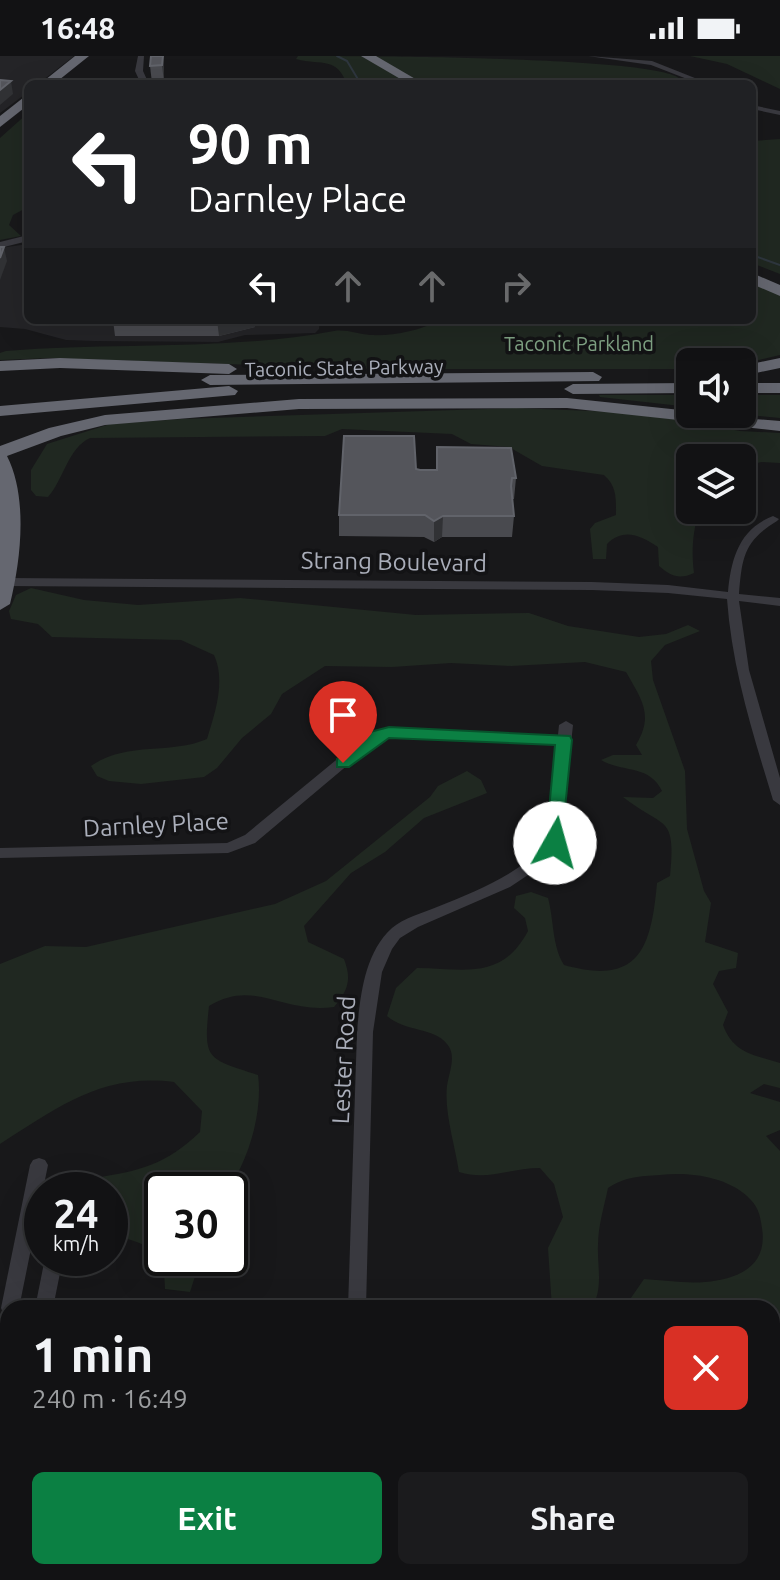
<!DOCTYPE html>
<meta charset="utf-8">
<style>
:root{--surface:#121214;--page:#1b1b1d;--text:#f1f3f6;--muted:#9c9ea0;--line:#313234;--accent:#0b8043}
body{margin:0;font-family:Ubuntu,sans-serif;background:var(--page);color:var(--text);height:100vh;display:flex;flex-direction:column;font-size:30px;white-space:nowrap}
*{box-sizing:border-box;margin:0}
p{font-size:26px;color:var(--muted)}
.icon{flex:none;width:44px;height:44px;fill:none;stroke:currentColor;stroke-width:2;stroke-linecap:round;stroke-linejoin:round}
.map{position:relative;flex:1;overflow:hidden}
.drawer{position:absolute;left:0px;top:1244px;width:780px;height:280px;display:flex;flex-direction:column;background:var(--surface);border-radius:24px 24px 0 0;box-shadow:0 8px 32px #0002,0 0 0 2px var(--line)}
.drawer>*{flex:none}
.banner{position:absolute;left:24px;top:24px;width:732px;height:244px;border-radius:12px;box-shadow:0 8px 32px #0002,0 0 0 2px var(--line);background:#202124;color:#fff;overflow:hidden}
.fabs{position:absolute;left:676px;top:292px;display:grid;gap:16px}
.fabs a{display:grid;place-items:center;width:80px;height:80px;border-radius:12px;background:var(--surface);box-shadow:0 8px 32px #0002,0 0 0 2px var(--line);font-size:40px}
.speed{position:absolute;left:24px;top:1116px;display:flex;gap:16px;font-size:40px;font-weight:700;text-align:center}
.speed>*{display:grid;place-content:center;width:104px;height:104px;border-radius:50%;background:var(--surface);box-shadow:0 8px 32px #0002,0 0 0 2px var(--line);line-height:1}
.speed small{font-size:20px;font-weight:400}
.speed .limit{border:4px solid #111;border-radius:12px;background:#fff;color:#111}
.pin{position:absolute;display:grid;place-items:center;width:68px;height:68px;color:#fff;margin:-82px -34px;border-radius:50% 50% 50% 0;rotate:-45deg;box-shadow:0 0 8px #0007}
.pin .icon{rotate:45deg}
.me{position:absolute;width:88px;margin:-44px;rotate:7deg;stroke-linejoin:round;filter:drop-shadow(0 0 6px #0008)}
.turn{display:flex;align-items:center;gap:28px;height:168px;padding:0 32px;font-size:36px}
.turn .icon{width:104px;height:104px;stroke-width:2.5}
.turn b{display:block;font-size:56px;line-height:68px}
.lanes{display:flex;align-items:center;height:76px;padding:0 32px;background:#0003;justify-content:center;gap:40px;direction:ltr}
.lanes .off{opacity:.35}
.round{display:grid;place-items:center;flex:none;width:84px;height:84px;border-radius:12px;background:var(--page)}
.head{display:flex;align-items:center;justify-content:space-between;height:136px;padding:0 32px}
h1{font-size:48px;font-weight:700;line-height:60px}
.button{display:flex;gap:16px;margin-top:auto;padding:16px 32px}
.button a{flex:1;height:92px;border-radius:12px;background:var(--accent);color:#fff;font-size:32px;font-weight:700;line-height:92px;text-align:center}
.button a+a{background:var(--page);color:var(--text)}
.status{display:flex;justify-content:space-between;align-items:center;height:56px;padding:0 40px;background:var(--surface);direction:ltr}
.status svg{height:22px;fill:currentColor}
.map>svg:first-child{display:block}
.built{fill:#242427}
.green{fill:#202821}
.lines{fill:none;stroke-linecap:round;stroke-linejoin:round}
.stream{stroke:#2e363e;stroke-width:2}
.street{fill:#39393f;fill-rule:evenodd}
.highway{fill:#656770;fill-rule:evenodd}
.wall{fill:#494a4f}
.shaded-wall{fill:#313235}
.building{fill:#54555b;stroke:#61636a;stroke-width:2}
.route{fill:#0b8043;stroke:#07532c;stroke-width:2}
.labels{text-anchor:middle;stroke-width:7;stroke-linejoin:round;paint-order:stroke}
.far-park-label{font-size:20px;fill:#81a485;stroke:#131315}
.far-street-label{font-size:20px;fill:#aaaeba;stroke:#131315}
.street-label{font-size:24px;fill:#aaaeba;stroke:#131315}
</style>
<div class="status"><b>16:48</b><svg viewBox="0 0 49 12"><path d="M0 12V9h3v3zM5 12V6h3v6zM10 12V3h3v9zM15 12V0h3v12zM26 1h20v11H26zM47 4h2v5h-2z"/></svg></div>
<div class="map">
<svg width="780" height="1524" viewBox="0 0 780 1524">
<rect width="100%" height="100%" fill="#18181a"/>
<!-- built -->
<g class="built">
<path d="M0,0h74l-36,28h-10v8l-28,21z"/>
<path d="M28,188v76h292l-1,9 -4,4 -70,2 -27,7 -124,-1 -28,-1 -41,-11 -25,-2v-79z"/>
</g>
<!-- green -->
<g class="green">
<path d="M298,0c51,0 362,0 382,23l-19,5 -27,-3 -287,3c-11,-28 -24,-18 -51,-25z"/>
<path d="M690,0h90v33l-53,-25z"/>
<path d="M28,57v94l-15,8 -4,10 12,11 -21,4v-102z"/>
<path d="M780,83v135l-28,-11v-122z"/>
<path d="M752,227l28,12v60l-38,9 -52,-2v7h-314l-326,-11 -50,2v-7l6,-2c109,-9 221,0 328,-20 12,-2 24,3 36,4 25,1 48,-4 71,-15h156l20,4 10,-4h125z"/>
<path d="M599,339h91v12l-90,-10z"/>
<path d="M742,339h38v23l-40,-4z"/>
<path d="M516,352l128,5 96,18 40,2v30l-19,-1 -19,6v-10h-52v52h9c-6,22 -8,40 -5,63 -15,7 -23,3 -35,-7l-1,-19c-17,-11 -34,-20 -51,-3l-1,15h-13l-3,-30 5,-6 21,-8c0,-16 1,-29 -12,-40l-62,-9 -33,-19 -38,-3 -19,-10 -110,-5 -17,7 -235,2c-22,10 -26,41 -42,59l-12,-1 -5,-6v-20l16,-26 63,-20 71,-5z"/>
<path d="M31,532l53,12 54,5 102,-7 176,17 113,-2 39,13 71,11 27,-3 22,-9 12,6 -35,14 -14,16 2,19 32,91 2,58 17,62 7,12 -6,39 33,11 -2,15 -17,3 -6,13 15,28 -5,13c10,28 31,30 57,38v25l-16,-4 -14,9 30,9v28l-14,6 14,15v326l-8,-4v-165h-148l20,-29c20,1 42,5 61,3 34,-3 63,-16 57,-54 -2,-14 -4,-22 -15,-32 -23,-20 -58,-24 -87,-21 -21,1 -35,2 -52,13 -4,19 -10,38 -10,57 -1,21 6,45 -7,63h-39l-4,-60 15,-31 -9,-33 -14,-16c-31,0 -51,13 -81,4 -4,-27 -15,-60 -12,-86 2,-14 10,-31 0,-42 -13,-17 -42,-12 -60,-28l9,-28 21,-20c45,0 84,14 111,-37l-3,-13 -11,-10 2,-12 15,-4 17,6c6,22 4,48 16,67 75,21 87,-16 93,-82l13,-7c6,-63 -5,-46 -47,-79l30,1 9,-7c-13,-27 -39,-18 -61,-31l12,-5h29l-6,-10c18,-30 6,-45 -10,-73l-41,-10 -74,4 -60,-3 -59,4 -67,-1 -43,28 -11,20 -29,24 -25,30 -13,9 -63,7 -32,-3 -12,-5 -6,-10c35,-25 79,-11 116,-27 8,-26 19,-58 7,-84l-33,-15 -129,-3 -14,-13 -27,-5 -2,-8 7,-16z"/>
<path d="M467,715l14,9 6,13 -63,25 -39,34 -34,21 -47,53 4,16 36,17c8,21 4,31 -10,48 -53,7 -79,-29 -125,-1 -6,55 -2,52 49,69 5,35 -9,86 -31,115h-65v68h39l-11,34 -25,-3c-1,-44 -18,-43 -55,-56v-43h-24l8,-12c46,-7 71,-13 106,-46l2,-21 -28,-29c-72,-9 -116,25 -174,62v-180l45,-18 41,1 189,-43 51,-23 104,-84 8,-11z"/>
<path d="M0,1426h8v90h200l-1,8h-207z"/>
<path d="M772,1501l6,23h-209l-2,-8h205z"/>
</g>
<g class="lines">
<!-- stream -->
<g class="stream">
<path d="M337,0l10,5 12,20 9,3"/>
<path d="M752,199l28,10"/>
</g>
<!-- street -->
<g class="street">
<path d="M138,0h6l-1,15 6,13h-8l-6,-13z"/>
<path d="M588,0l64,5 58,23h-10l-49,-19z"/>
<path d="M752,49l28,6v4l-28,-6z"/>
<path d="M28,179v6l-28,7v-6z"/>
<path d="M773,460l6,3 -2,2c-33,20 -35,36 -38,73l41,4v8l-41,-5 10,69 31,108v27l-7,-5c-20,-66 -41,-131 -46,-201l-59,-6 -76,-3 -586,-4 -6,-4 6,-4 586,4 76,3 60,7c3,-33 11,-63 45,-76z"/>
<path d="M566,665l7,4 -13,122 -23,22 -27,18 -92,40 -18,11 -8,11 -10,23 -9,60 -7,276h-18l9,-276c3,-34 7,-79 35,-104 12,-10 30,-15 45,-21 40,-16 81,-32 111,-65l10,-98 -167,-8 -23,12 -113,95 -27,10 -228,5v-10l227,-5 18,-8 113,-93 26,-13 174,6 1,-10z"/>
<path d="M39,1102l6,2 3,5 -29,143h-11v38l-4,2 -4,-2v-29l3,-4 -2,-5 29,-143 3,-5z"/>
<path d="M69,1120l6,3 3,5 -1,6h-18l4,-11z"/>
<path d="M45,1202h18l-10,50h-18z"/>
</g>
<!-- highway -->
<g class="highway">
<path d="M75,0h14l-35,28h-14z"/>
<path d="M361,0h15l48,28h-15z"/>
<path d="M28,38v11l-28,22v-11z"/>
<path d="M752,217l28,12v11l-28,-12z"/>
<path d="M60,302l169,6 8,5 -8,5 -169,-6 -60,3v-10z"/>
<path d="M780,302v10l-38,8v-10z"/>
<path d="M593,316l9,5 -3,4 -389,4 -9,-5 9,-5z"/>
<path d="M690,327v10l-117,1 -9,-5 9,-5z"/>
<rect x="742" y="327" width="38" height="10"/>
<path d="M229,330l9,5 -3,4 -235,21v-10z"/>
<path d="M567,342l123,13v3l90,7v10l-213,-23 -268,1 -194,16 -44,11 -54,20c21,41 14,104 3,148l-10,6v-164l49,-18 56,-13 194,-16z"/>
</g>
</g>
<!-- wall -->
<g class="wall">
<path d="M163,0l1,17v9l-12,1 -2,-17z"/>
<path d="M113,264h142v7l-36,9h-104z"/>
<path d="M420,414l96,8 -2,21h-2l2,17 -2,21h-70l-8,5 -10,-5 -85,-1v-21z"/>
</g>
<!-- shaded-wall -->
<g class="shaded-wall">
<path d="M163,0l1,17v9l-2,-17z"/>
<path d="M11,25l2,13 -13,11v-15z"/>
<path d="M4,191l3,14 -7,19v-22z"/>
<path d="M217,264h38v7l-36,9z"/>
<path d="M443,460l-1,21 -8,5v-21z"/>
</g>
<!-- building -->
<g class="building">
<path d="M151,0h12l-1,9 -12,1z"/>
<path d="M0,24l11,1 -11,9z"/>
<path d="M0,191h4l-4,11z"/>
<path d="M344,380h70l2,33 4,1h17v-23l74,1 5,30h-4l-1,8 3,30h-71l-9,5 -9,-6h-86z"/>
</g>
<!-- route -->
<path class="route" d="M389,671l181,9 2,4 -11,107h-13l-2,-4 9,-98 -166,-7 -40,29h-12v-8l33,-27z"/>
<g class="labels">
<!-- far-park labels -->
<g class="far-park-label">
<text x="579" y="295">Taconic Parkland</text>
</g>
<!-- far-street labels -->
<g class="far-street-label">
<text transform="translate(344 312) rotate(-1)" y="7">Taconic State Parkway</text>
</g>
<!-- street labels -->
<g class="street-label">
<text transform="translate(394 506) rotate(1)" y="8">Strang Boulevard</text>
<text transform="translate(156 769) rotate(-3)" y="8">Darnley Place</text>
<text transform="translate(344 1004) rotate(-87)" y="8">Lester Road</text>
</g>
</g>
</svg>
<div class="fabs">
<a><svg class="icon" aria-label="sound" viewBox="0 0 24 24"><path d="M4 9h4l5-4v14l-5-4H4zM17 9q2 3 0 6"/></svg></a>
<a><svg class="icon" aria-label="layers" viewBox="0 0 24 24"><path d="M12 4l9 5-9 5-9-5zM3 14l9 5 9-5"/></svg></a>
</div>
<div class="speed"><div>24<small>km/h</small></div><div class="limit">30</div></div>
<div class="pin" style="left:343px;top:707px;background:#d93025"><svg class="icon" aria-label="arrive" viewBox="0 0 24 24"><path d="M6 21V4h12l-3 4 3 4H6"/></svg></div>
<svg class="me" style="left:555px;top:787px" viewBox="-20 -20 40 40"><circle r="19" fill="#fff"/><path d="M0-13L10 11 0 6-10 11z" fill="#0b8043"/></svg>
<div class="banner">
<div class="turn"><svg class="icon" aria-label="left" viewBox="0 0 24 24"><path d="M17 20v-9H6M10 6l-5 5 5 5"/></svg><div><b>90 m</b>Darnley Place</div></div>
<div class="lanes"><svg class="icon" aria-label="left" viewBox="0 0 24 24"><path d="M17 20v-9H6M10 6l-5 5 5 5"/></svg><svg class="icon off" aria-label="ahead" viewBox="0 0 24 24"><path d="M12 20V5M6 11l6-6 6 6"/></svg><svg class="icon off" aria-label="ahead" viewBox="0 0 24 24"><path d="M12 20V5M6 11l6-6 6 6"/></svg><svg class="icon off" aria-label="right" viewBox="0 0 24 24"><path d="M7 20v-9h11M14 6l5 5-5 5"/></svg></div>
</div>
<section class="drawer">
<div class="head"><div><h1>1 min</h1><p>240 m · 16:49</p></div><a class="round" style="background:#d93025;color:#fff"><svg class="icon" aria-label="close" viewBox="0 0 24 24"><path d="M6 6l12 12M18 6L6 18"/></svg></a></div>
<div class="button"><a>Exit</a><a>Share</a></div>
</section>
</div>
